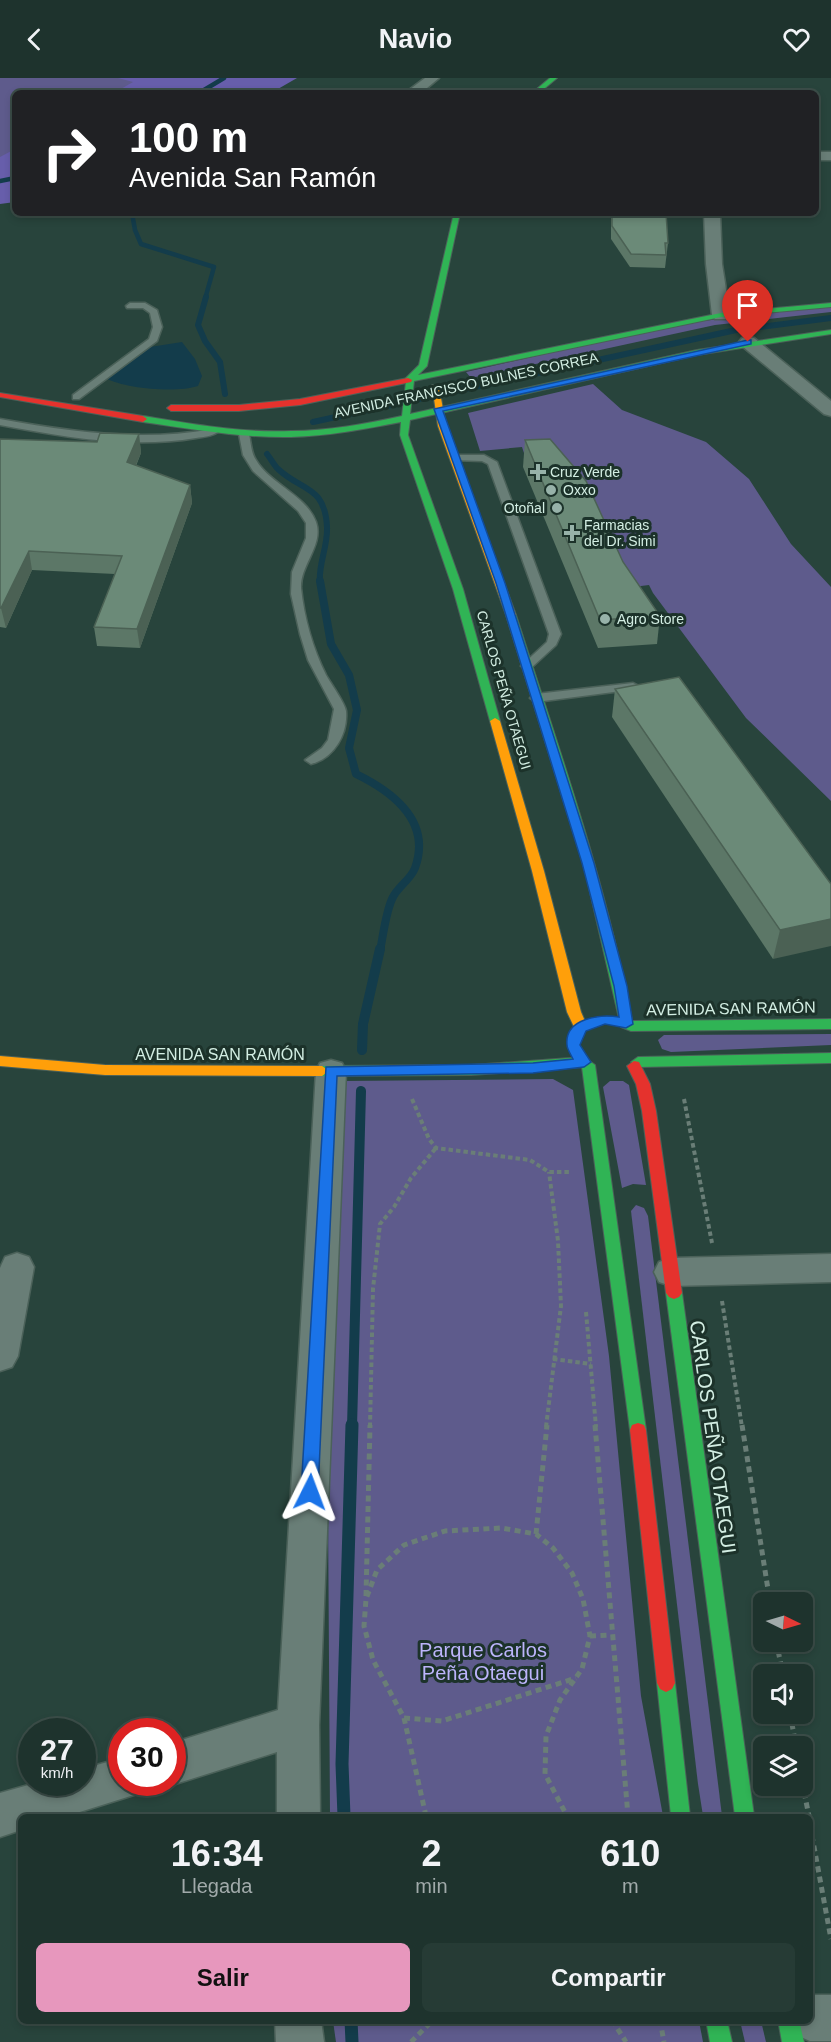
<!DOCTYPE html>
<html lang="es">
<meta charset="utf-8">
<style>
:root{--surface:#1e332d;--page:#263b35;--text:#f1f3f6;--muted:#a1aaaa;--line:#3c4e49;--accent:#e797bd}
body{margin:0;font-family:Helvetica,sans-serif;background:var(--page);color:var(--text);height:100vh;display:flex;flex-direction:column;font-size:22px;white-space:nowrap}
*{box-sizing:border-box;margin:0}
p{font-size:20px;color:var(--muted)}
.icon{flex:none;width:33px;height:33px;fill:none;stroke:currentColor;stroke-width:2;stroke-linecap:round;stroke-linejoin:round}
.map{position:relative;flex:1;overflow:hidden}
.sheet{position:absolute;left:18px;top:1736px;width:795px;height:210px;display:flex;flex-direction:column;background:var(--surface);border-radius:9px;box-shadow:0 3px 9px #0003,0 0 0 2px var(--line)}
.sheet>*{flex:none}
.hud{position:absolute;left:12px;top:12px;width:807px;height:126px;border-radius:9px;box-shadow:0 3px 9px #0003,0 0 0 2px var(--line);background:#202124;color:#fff;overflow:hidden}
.needle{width:39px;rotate:95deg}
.tools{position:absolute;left:753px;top:1514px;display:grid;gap:12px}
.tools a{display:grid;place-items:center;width:60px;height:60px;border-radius:9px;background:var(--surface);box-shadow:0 3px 9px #0003,0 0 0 2px var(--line);font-size:30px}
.speed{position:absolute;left:18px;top:1640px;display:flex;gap:12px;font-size:30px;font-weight:700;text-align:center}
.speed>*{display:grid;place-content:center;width:78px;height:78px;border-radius:50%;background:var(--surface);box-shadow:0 3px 9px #0003,0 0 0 2px var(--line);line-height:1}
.speed small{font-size:15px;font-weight:400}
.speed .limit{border:9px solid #d22;background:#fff;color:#111}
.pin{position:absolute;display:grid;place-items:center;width:51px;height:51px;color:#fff;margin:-62px -26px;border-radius:50% 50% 50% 0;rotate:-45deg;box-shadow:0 0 6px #0007}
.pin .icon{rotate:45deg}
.me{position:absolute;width:66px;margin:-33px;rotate:3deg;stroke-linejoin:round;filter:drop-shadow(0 0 4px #0008)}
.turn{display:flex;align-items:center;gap:21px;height:126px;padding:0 18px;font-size:27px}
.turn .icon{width:78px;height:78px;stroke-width:2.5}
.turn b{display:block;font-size:42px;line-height:51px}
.eta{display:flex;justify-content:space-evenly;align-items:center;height:102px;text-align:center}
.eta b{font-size:36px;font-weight:700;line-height:42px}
.button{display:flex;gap:12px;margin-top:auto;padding:12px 18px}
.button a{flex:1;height:69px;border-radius:9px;background:var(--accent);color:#111;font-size:24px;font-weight:700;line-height:69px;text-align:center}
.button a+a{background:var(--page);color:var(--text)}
header{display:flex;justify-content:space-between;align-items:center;height:78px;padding:0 18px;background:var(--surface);font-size:27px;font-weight:700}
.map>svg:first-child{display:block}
.green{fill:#5e5b8c}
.forest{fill:#675eab}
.water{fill:#133c4b}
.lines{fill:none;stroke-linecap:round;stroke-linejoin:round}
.stream-far4{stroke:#133c4b;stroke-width:4.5}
.stream-far3{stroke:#133c4b;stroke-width:6}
.stream-far2{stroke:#133c4b;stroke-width:8}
.stream-far1{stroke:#133c4b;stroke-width:10}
.stream{stroke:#133c4b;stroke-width:13}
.lane-casing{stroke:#4b6159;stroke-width:3}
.street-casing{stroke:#4b6159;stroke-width:3}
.fast-casing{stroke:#4b6159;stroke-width:2}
.slow-casing{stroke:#4b6159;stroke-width:2}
.jam-casing{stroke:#4b6159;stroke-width:2}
.path-far1{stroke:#6a7e77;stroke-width:4;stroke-dasharray:4.5 3;stroke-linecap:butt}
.path{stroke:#6a7e77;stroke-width:5;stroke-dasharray:6 4.5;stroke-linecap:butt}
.lane{fill:#697e77;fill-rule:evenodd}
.street{fill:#697e77;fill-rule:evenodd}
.fast{fill:#30b455;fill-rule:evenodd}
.slow{fill:#ff9f0a;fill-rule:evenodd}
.jam{fill:#e5322d;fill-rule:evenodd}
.wall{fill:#5c7767}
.shaded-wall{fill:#4b6154}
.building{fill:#6b8a78;stroke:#4b6154;stroke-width:1.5}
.route{fill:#1a73e8;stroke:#114b97;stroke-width:1.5}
.poi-dot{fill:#97b2a9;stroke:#1c322a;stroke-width:2}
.labels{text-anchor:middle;stroke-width:6;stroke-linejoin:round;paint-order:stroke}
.far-street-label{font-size:14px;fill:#d3eee3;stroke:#1c322a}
.far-poi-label{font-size:14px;fill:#d3eee3;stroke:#1c322a;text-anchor:start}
.street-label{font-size:16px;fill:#d3eee3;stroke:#1c322a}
.near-street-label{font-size:20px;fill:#d3eee3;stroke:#1c322a}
.near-park-label{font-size:20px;fill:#bcb4fb;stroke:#1c322a}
</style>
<header><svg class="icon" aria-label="back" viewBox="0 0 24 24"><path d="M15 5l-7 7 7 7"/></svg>Navio<svg class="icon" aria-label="heart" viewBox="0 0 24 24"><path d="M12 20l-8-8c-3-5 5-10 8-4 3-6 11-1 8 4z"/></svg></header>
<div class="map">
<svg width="831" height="1964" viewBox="0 0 831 1964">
<rect width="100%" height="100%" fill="#28443c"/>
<!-- green -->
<g class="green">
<path d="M0,0h185l-28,15h-142v66l-15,4z"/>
<path d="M831,228v6l-116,13 -244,53 -5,-6 211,-48z"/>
<path d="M593,306l29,26 84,32 43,37 42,65 40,43v214l-85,-83 -93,-125 -4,-8 -24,3 -98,-126 -5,-15 -42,4 -12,-38z"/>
<path d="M831,956v11l-160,7 -9,-3 -4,-9 6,-5z"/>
<path d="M553,1001l20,11 36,266 32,340 22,120h-333l-2,-310 15,-425z"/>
<path d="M610,1003h13l6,4 17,100 -13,-1 -11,4 -19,-101z"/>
<path d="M636,1127l8,3 4,8 74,600h-19l-5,-32 -67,-573z"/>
<path d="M333,1943h366l4,21h-367z"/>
<path d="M740,1943h21l5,21h-21z"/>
</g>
<!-- forest -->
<g class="forest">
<path d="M118,0h179l-26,15h-157l19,-11z"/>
<path d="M15,71v53l-15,2v-47z"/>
</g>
<!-- water -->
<path class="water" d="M182,264l13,17 7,17 -4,10c-22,7 -72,3 -93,-8l45,-31z"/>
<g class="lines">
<!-- stream-far4 -->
<g class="stream-far4">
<path d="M199,15l25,-15"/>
<path d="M0,103l15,-3"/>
<path d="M132,135l3,17 6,14 73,23 -9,32"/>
</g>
<!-- stream-far3 -->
<g class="stream-far3">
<path d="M206,219l-8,28 7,16 15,21 5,32"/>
<path d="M313,344l423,-92 95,-12"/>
<path d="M267,376c4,5 7,11 11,15 23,22 47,16 49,58 1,20 -9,37 -7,56"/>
</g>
<!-- stream-far2 -->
<path class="stream-far2" d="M320,503l11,63 18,31 8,35 -8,38 7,26c37,18 76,47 59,94 -4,11 -17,19 -22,29 -7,13 -10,39 -13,54"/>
<!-- stream-far1 -->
<g class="stream-far1">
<path d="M362,972l1,-26 17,-75"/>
<path d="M352,1349l9,-336"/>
</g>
<!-- stream -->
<g class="stream">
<path d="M344,1738l-2,-52 10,-339"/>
<path d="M351,1942l1,22"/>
</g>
<!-- lane casing -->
<g class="lane-casing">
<g id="lane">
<path d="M130,225h15l12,7 5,17 -5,14 -78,58h-6v-4l76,-56 4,-12 -3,-14 -7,-5h-16l-1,-2z"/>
<path d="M0,341c72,13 141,23 213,10l5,3c-6,4 -14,5 -22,6 -65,11 -132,-1 -196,-13z"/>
<path d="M244,353l5,3c2,9 2,19 7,26 14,24 50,35 60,62 8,23 -16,43 -15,66 3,29 12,61 25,87 5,9 19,28 20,36 2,23 -12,47 -35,53l-6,-4 17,-12 6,-8 6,-31 -26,-49 -8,-26 -9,-40 1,-22 14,-34v-15l-8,-12 -45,-40 -10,-16 -4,-21z"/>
<path d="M456,377h28l13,7 64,172 -5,11 -25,23 -4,1 -6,-3 26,-24 2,-8 -61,-170 -6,-3 -29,-1 -2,-2z"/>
<path d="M633,605l4,2v4l-101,13 -6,-4 6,-4z"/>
</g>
</g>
<!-- street casing -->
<g class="street-casing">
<g id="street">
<path d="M425,0h14l-18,15h-16z"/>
<rect x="816" y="74" width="15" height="8"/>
<path d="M704,135h16l2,51 8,51 -3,4h-12l-3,-4 -6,-51z"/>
<path d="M748,259l6,1 77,63v15l-7,-2 -82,-68 -3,-4 3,-4z"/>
<path d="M331,982l11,3 4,8 -27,654 1,91h-43v-64l-105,33 -7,-3h7v-39l106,-33 38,-639 4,-8z"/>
<path d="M17,1175l12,4 5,10 -16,89 -6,11 -12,4v-103l5,-11z"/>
<path d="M831,1176v28l-160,4 -12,-4 -5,-10 5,-10 12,-4z"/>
<path d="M122,1680v24h20l-5,12 -70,22h-46v14l-21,7v-44l39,-11h43v-13z"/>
<path d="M810,1917h21v46h-21l-16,-7 -6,-14h22z"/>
<path d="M275,1942h46l3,22h-48z"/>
</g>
</g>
<!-- fast casing -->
<g class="fast-casing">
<g id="fast">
<path d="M550,0h7l-18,15h-7z"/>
<path d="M454,135h6l-33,153 -9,9 303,-62 110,-10v4l-110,10 -307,64 -4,33 287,-64 134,-20v4l-134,21 -287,65 -2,15 55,154 37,132 -5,3 -5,-3 -37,-132 -53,-154 1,-13c-36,7 -73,14 -110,15 -50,1 -99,-8 -148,-15l-4,-3 4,-3c49,8 98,17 148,15 37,0 74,-7 111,-15l4,-34 -2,-2 15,-15z"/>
<path d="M511,534l5,3c43,134 90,267 116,406l199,-2v10l-200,2 -10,-4 -36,-157 -79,-255z"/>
<path d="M831,975v10l-193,4 -7,-5 7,-5z"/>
<path d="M584,979l11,8 51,365 -2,5 -6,2 -6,-2 -2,-5 -48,-363 -111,8 -149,1 -7,-5 7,-5 149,-1z"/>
<path d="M674,1209l5,2 3,4 72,523h-19l-69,-523 3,-4z"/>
<path d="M666,1596l6,3 3,6 15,133h-19l-14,-133 3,-6z"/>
<path d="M706,1942h21l5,22h-22z"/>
<path d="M778,1942h21l5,22h-22z"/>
</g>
</g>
<!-- slow casing -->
<g class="slow-casing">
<g id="slow">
<path d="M432,307l7,2 7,39 70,189 -1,2h-8l-1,-2 -68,-189z"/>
<path d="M495,640l5,3 44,150 37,141 7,16 -7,5 -5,-2 -9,-19 -35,-141 -42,-150z"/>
<path d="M0,978l105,9 217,1 7,5 -7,5 -217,-1 -105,-9z"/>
</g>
</g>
<!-- jam casing -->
<g class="jam-casing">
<g id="jam">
<path d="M408,300l4,2 -1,2 -111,23 -61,6h-68l-4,-3 4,-3h68l61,-6z"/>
<path d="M0,315l143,23 4,3 -4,3 -143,-25z"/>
<path d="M634,983l5,1 11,22 6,27 26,182 -3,4 -5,2 -5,-2 -3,-4 -24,-182 -6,-27 -9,-18z"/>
<path d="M638,1345l6,2 2,5 29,253 -3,6 -6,3 -6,-3 -3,-6 -27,-253 2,-5z"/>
</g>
</g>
<!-- path-far1 -->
<g class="path-far1">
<path d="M412,1021l17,40 7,9 94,12 19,12h21"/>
<path d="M684,1021l28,144"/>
<path d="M722,1223l20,126"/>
<path d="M586,1234l10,115"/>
<path d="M553,1281l38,5"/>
<path d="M370,1349l3,-138 7,-65 14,-17 17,-29 25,-30"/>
<path d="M546,1349l15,-121 -3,-65 -9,-69"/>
</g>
<!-- path -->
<g class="path">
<path d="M595,1347l33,391"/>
<path d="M742,1347l28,177"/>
<path d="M536,1456l11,-109"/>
<path d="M366,1518l4,-171"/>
<path d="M590,1558l21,-1"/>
<path d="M776,1563l7,33"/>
<path d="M790,1635l6,33"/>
<path d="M404,1640l38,3 134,-43"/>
<path d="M802,1704l7,34"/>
<path d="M426,1738l-22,-98 -31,-58 -9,-34 2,-27 11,-29 27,-25 41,-14 56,-3 35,6 17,14 19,25 11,26 7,37 -8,33 -22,31 -14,36 -1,38 22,42"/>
<path d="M810,1747l21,114"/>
<path d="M612,1942l14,22"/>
<path d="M660,1942l4,22"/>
<path d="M411,1964l22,-22"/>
</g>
<!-- lane -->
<use href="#lane" class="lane"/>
<!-- street -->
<use href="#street" class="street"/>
<!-- fast -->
<use href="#fast" class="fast"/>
<!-- slow -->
<use href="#slow" class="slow"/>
<!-- jam -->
<use href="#jam" class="jam"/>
</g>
<!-- wall -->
<g class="wall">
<path d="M611,135h55l2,30 -3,25 -35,-1 -19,-28z"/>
<path d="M139,356l2,19 -5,13 54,19 2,18 -52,145 -43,-2 -3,-19 21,-53 -83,-4 -26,58 -6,-1v-188l97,3z"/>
<path d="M525,362l98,122 37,54 -3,28 -59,4 -75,-181z"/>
<path d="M615,611l216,195 -58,75 -161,-242z"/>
</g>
<!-- shaded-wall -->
<g class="shaded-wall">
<path d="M139,356l2,19 -12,28 -2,-19z"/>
<path d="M190,407l2,18 -52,145 -3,-19z"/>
<path d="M29,473l3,19 -26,58 -5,-20z"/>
<path d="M831,841v27l-58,13 7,-29z"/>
</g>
<!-- building -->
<g class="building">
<path d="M612,135h54l2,30h-3l1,12 -35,-1 -19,-28z"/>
<path d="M100,355l39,1 -12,28 63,23 -53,144 -43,-2 28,-71 -93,-5 -28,57h-1v-169l97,3z"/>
<path d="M550,361l36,42 37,81 37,54 -60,4 -75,-180z"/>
<path d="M679,599l152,207v35l-51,11 -165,-241z"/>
</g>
<!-- route -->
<path class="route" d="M748,262h3v4l-308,67 62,172 89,280 33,123 6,38 -7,4 -21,-4 -19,7 -6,14 11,17 -7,5 -51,6 -196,3 -19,416 -2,5 -6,2 -6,-2 -3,-5 25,-425 207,-4 40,-4c-2,-4 -6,-10 -6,-14 -3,-27 34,-31 52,-28l-5,-31 -32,-123 -86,-280 -62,-174z"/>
<!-- markers -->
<g class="poi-dot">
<path d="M535 385h6v6h6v6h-6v6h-6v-6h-6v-6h6z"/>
<circle cx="551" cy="412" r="6"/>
<circle cx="557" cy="430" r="6"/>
<path d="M569 446h6v6h6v6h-6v6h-6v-6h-6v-6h6z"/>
<circle cx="605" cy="541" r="6"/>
</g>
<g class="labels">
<!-- far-street labels -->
<g class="far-street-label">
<text transform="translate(466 307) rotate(-12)" y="5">AVENIDA FRANCISCO BULNES CORREA</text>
<text transform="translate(504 612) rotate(74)" y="5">CARLOS PEÑA OTAEGUI</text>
</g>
<!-- far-poi labels -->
<g class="far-poi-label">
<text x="550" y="399">Cruz Verde</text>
<text x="563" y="417">Oxxo</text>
<text x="545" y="435" text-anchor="end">Otoñal</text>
<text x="584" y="452">Farmacias<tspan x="584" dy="16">del Dr. Simi</tspan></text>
<text x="617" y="546">Agro Store</text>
</g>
<!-- street labels -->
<g class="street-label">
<text transform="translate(731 930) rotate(-1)" y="6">AVENIDA SAN RAMÓN</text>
<text x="220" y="982">AVENIDA SAN RAMÓN</text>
</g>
<!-- near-street labels -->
<g class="near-street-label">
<text transform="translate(713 1359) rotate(82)" y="7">CARLOS PEÑA OTAEGUI</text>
</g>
<!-- near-park labels -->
<g class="near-park-label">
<text x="483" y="1579">Parque Carlos<tspan x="483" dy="23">Peña Otaegui</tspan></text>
</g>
</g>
</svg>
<div class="tools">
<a><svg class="needle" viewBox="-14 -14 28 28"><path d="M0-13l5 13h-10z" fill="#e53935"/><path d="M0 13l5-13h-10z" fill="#a1aaaa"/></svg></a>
<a><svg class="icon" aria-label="sound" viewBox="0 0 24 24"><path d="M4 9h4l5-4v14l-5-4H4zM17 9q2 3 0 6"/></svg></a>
<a><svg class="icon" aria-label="layers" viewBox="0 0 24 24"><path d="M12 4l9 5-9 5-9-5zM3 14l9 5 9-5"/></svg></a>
</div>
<div class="speed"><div>27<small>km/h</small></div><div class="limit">30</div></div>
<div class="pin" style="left:748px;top:264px;background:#d93025"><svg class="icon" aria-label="arrive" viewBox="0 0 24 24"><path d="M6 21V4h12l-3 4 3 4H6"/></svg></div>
<svg class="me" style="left:310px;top:1414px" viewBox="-20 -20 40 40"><path d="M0-17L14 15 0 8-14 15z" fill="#1a73e8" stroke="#fff" stroke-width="4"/></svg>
<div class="hud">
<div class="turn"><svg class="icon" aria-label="right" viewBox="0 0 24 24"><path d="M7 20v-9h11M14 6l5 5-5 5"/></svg><div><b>100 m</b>Avenida San Ramón</div></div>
</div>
<section class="sheet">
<div class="eta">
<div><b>16:34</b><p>Llegada</p></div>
<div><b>2</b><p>min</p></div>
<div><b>610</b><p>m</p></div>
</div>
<div class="button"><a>Salir</a><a>Compartir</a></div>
</section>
</div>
